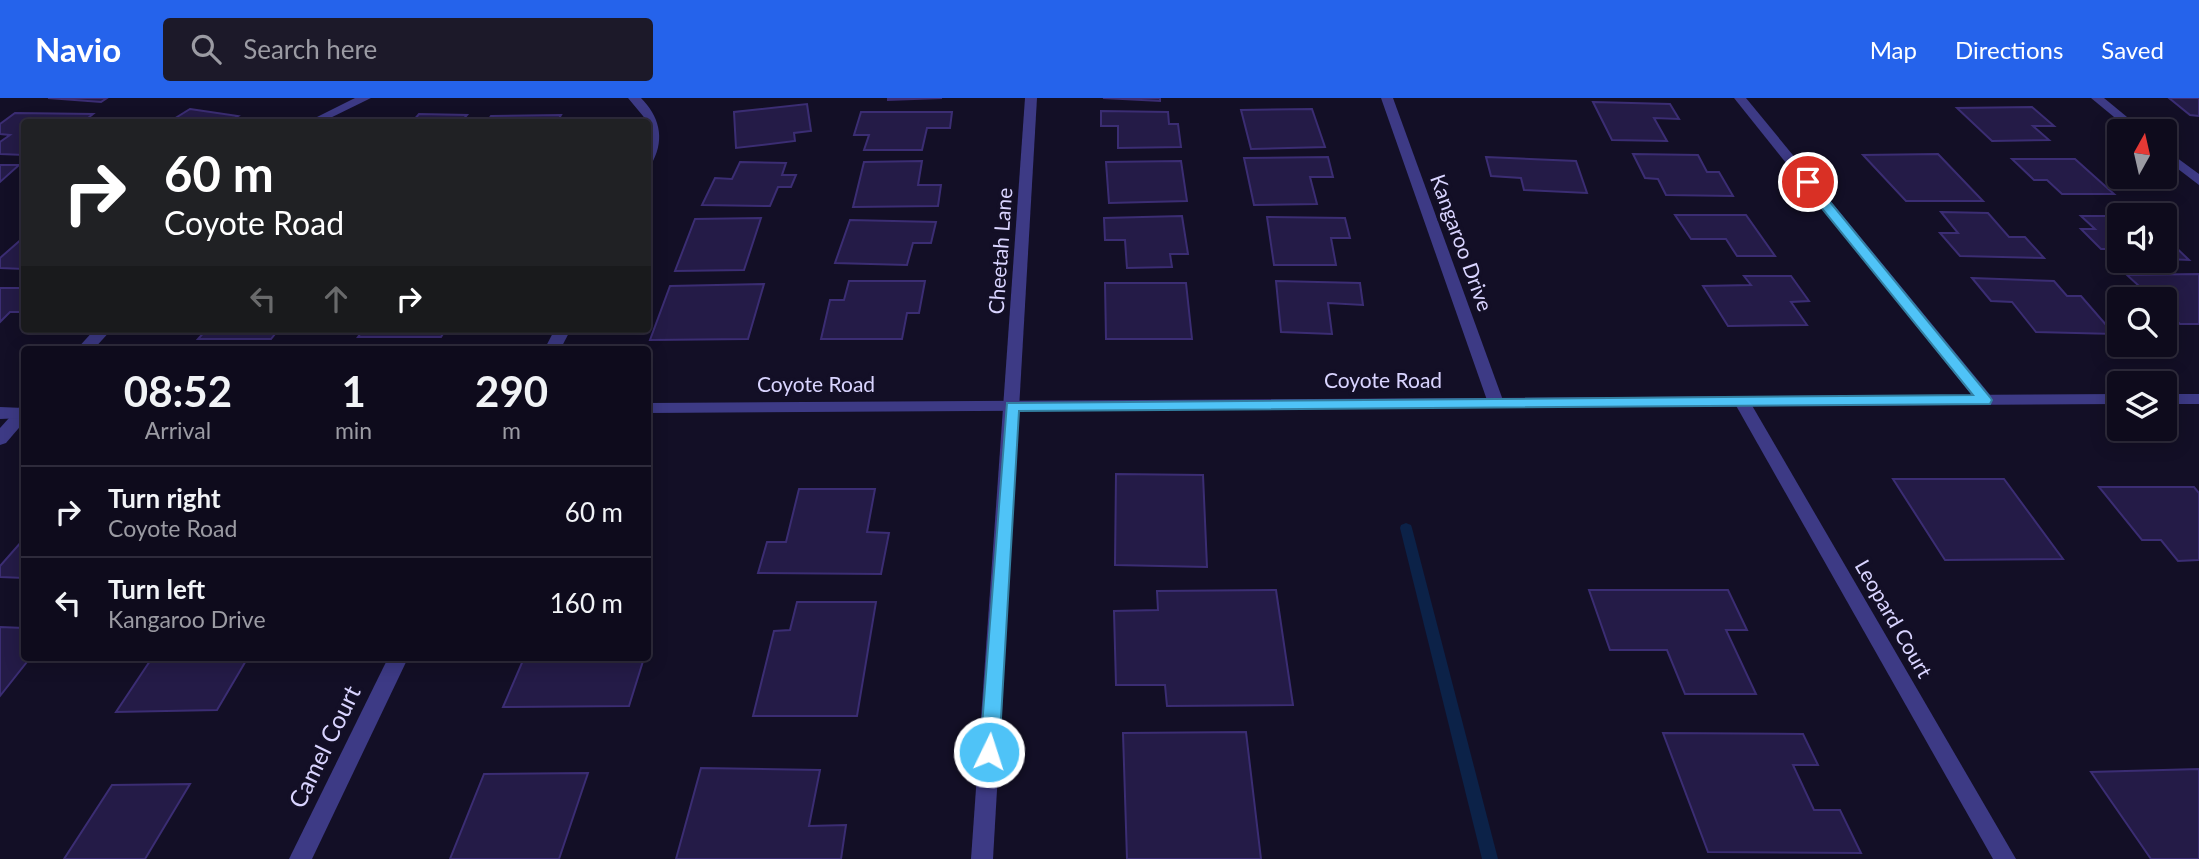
<!DOCTYPE html>
<style>
:root{--surface:#0e0b1c;--page:#1c1929;--text:#f1f3f6;--muted:#9b9ba3;--line:#2e2b3b;--accent:#2563eb}
body{margin:0;font-family:Lato,sans-serif;background:var(--page);color:var(--text);height:100vh;display:flex;flex-direction:column;font-size:26px;white-space:nowrap}
*{box-sizing:border-box;margin:0}
p{font-size:23px;color:var(--muted)}
.icon{flex:none;width:38px;height:38px;fill:none;stroke:currentColor;stroke-width:2;stroke-linecap:round;stroke-linejoin:round}
.map{position:relative;flex:1;overflow:hidden}
.panel{position:absolute;left:21px;top:248px;width:630px;height:315px;display:flex;flex-direction:column;background:var(--surface);border-radius:7px;box-shadow:0 4px 18px #0003,0 0 0 2px var(--line)}
.panel>*{flex:none}
.top-card{position:absolute;left:21px;top:21px;width:630px;height:214px;border-radius:7px;box-shadow:0 4px 18px #0003,0 0 0 2px var(--line);background:#202124;color:#fff;overflow:hidden}
.needle{width:46px;rotate:8deg}
.fabs{position:absolute;left:2107px;top:21px;display:grid;gap:14px}
.fabs a{display:grid;place-items:center;width:70px;height:70px;border-radius:7px;background:var(--surface);box-shadow:0 4px 18px #0003,0 0 0 2px var(--line);font-size:35px}
.pin{position:absolute;display:grid;place-items:center;width:60px;height:60px;color:#fff;margin:-30px;border:4px solid #fff;border-radius:50%;box-shadow:0 2px 7px #0007}
.me{position:absolute;width:77px;margin:-38px;rotate:4deg;stroke-linejoin:round;filter:drop-shadow(0 0 5px #0008)}
.turn{display:flex;align-items:center;gap:24px;height:147px;padding:0 28px;font-size:32px}
.turn .icon{width:91px;height:91px;stroke-width:2.5}
.turn b{display:block;font-size:49px;line-height:60px}
.lanes{display:flex;align-items:center;height:66px;padding:0 28px;background:#0003;justify-content:center;gap:35px;direction:ltr}
.lanes .off{opacity:.35}
.eta{display:flex;justify-content:space-evenly;align-items:center;height:119px;text-align:center}
.eta b{font-size:42px;font-weight:700;line-height:49px}
ul{padding:0;list-style:none}
li{display:flex;align-items:center;gap:21px;height:91px;padding:0 28px;border-top:2px solid var(--line)}
li div{flex:1}
li b{display:block;font-size:26px}
li em{font-style:normal}
header{display:flex;align-items:center;gap:42px;box-sizing:border-box;height:98px;padding:0 35px;background:var(--accent);color:#fff}
header strong{font-size:33px}
nav{display:flex;gap:38px;margin-inline-start:auto;font-size:24px}
.search{width:490px;height:63px;background:var(--page);display:flex;align-items:center;gap:18px;box-sizing:border-box;padding:0 24px;border-radius:7px;color:var(--muted);font-size:26px}
.map>svg:first-child{display:block}
.lines{fill:none;stroke-linecap:round;stroke-linejoin:round}
.stream{fill:#0c2248;fill-rule:evenodd}
.building{fill:#241b47;stroke:#3b2d73;stroke-width:2}
.minor{fill:#3d3a85;fill-rule:evenodd}
.tertiary{fill:#3d3a85;fill-rule:evenodd}
.route{fill:#4fc3f7;stroke:#337fa1;stroke-width:2}
.labels{text-anchor:middle;stroke-width:7;stroke-linejoin:round;paint-order:stroke}
.street-label{font-size:21px;fill:#d9d4ff;stroke:#130f26}
.near-street-label{font-size:24px;fill:#d9d4ff;stroke:#130f26}
</style>
<header>
<strong>Navio</strong>
<div class="search"><svg class="icon" aria-label="search" viewBox="0 0 24 24"><circle cx="10" cy="10" r="6"/><path d="M15 15l6 6"/></svg>Search here</div>
<nav><a>Map</a><a>Directions</a><a>Saved</a></nav>
</header>
<div class="map">
<svg width="2199" height="761" viewBox="0 0 2199 761">
<rect width="100%" height="100%" fill="#130f26"/>
<g class="lines">
<!-- stream -->
<path class="stream" d="M1406,425l5,2 1,3 86,331h-16l-82,-331 1,-3z"/>
</g>
<!-- building -->
<g class="building">
<path d="M48,0h59l-6,4z"/>
<path d="M888,0h54l-54,2z"/>
<path d="M1103,0h57v3z"/>
<path d="M2169,0h30v18l-9,-1z"/>
<path d="M1593,4l77,2 9,15 -25,-1 13,23 -55,-1z"/>
<path d="M807,6l4,27 -17,2 1,8 -59,7 -2,-36z"/>
<path d="M2032,9l22,19h-21l16,14 -57,1 -35,-33z"/>
<path d="M190,11l48,7 -10,6h-59z"/>
<path d="M1312,11l13,38 -74,2 -10,-39z"/>
<path d="M1101,13l67,1 1,12h9l3,23 -63,1v-22h-17z"/>
<path d="M861,14h91l-2,16h-23l-5,22h-58l5,-15h-15z"/>
<path d="M15,15l78,1 -10,8h-59v33l-24,-1v-12l10,-7 -10,-1v-10z"/>
<path d="M419,16l48,1 -6,7h-49z"/>
<path d="M561,17l-4,7h-70l4,-6z"/>
<path d="M1633,56l65,1 9,17h12l14,24 -67,-1 -8,-16 -13,-1z"/>
<path d="M1938,56l45,47h-77l-43,-46z"/>
<path d="M1328,59l5,20h-23l7,27 -63,1 -10,-47z"/>
<path d="M1486,59l90,4 11,32 -63,-3 -3,-12 -30,-2z"/>
<path d="M2012,61h63l39,35h-52l-15,-14h-13z"/>
<path d="M922,63l-4,24h23l-3,21 -85,1 11,-45z"/>
<path d="M1181,63l6,40 -78,2 -3,-41z"/>
<path d="M740,64l46,1 -4,12h14l-5,12h-13l-8,19 -68,-1 13,-27 17,1z"/>
<path d="M0,67h19l-19,17z"/>
<path d="M1941,114l47,1 21,24h16l19,21 -84,-2 -20,-23h18z"/>
<path d="M1675,117h71l29,41h-38l-11,-17h-35z"/>
<path d="M1182,118l6,38h-18l2,13 -45,1 -2,-28h-20l-1,-22z"/>
<path d="M2081,118h38v33h-18l-20,-20h14z"/>
<path d="M1267,119l78,1 5,20h-19l5,27h-62z"/>
<path d="M761,120l-17,52 -69,1 20,-52z"/>
<path d="M850,122l86,2 -5,21h-18l-6,22 -72,-2z"/>
<path d="M24,139v32l-24,-1v-10z"/>
<path d="M2165,139l24,23 -24,-1z"/>
<path d="M2199,176v50h-19l-15,-14v-11h-12l-26,-24z"/>
<path d="M1744,178h47l18,25 -18,1 16,23 -79,1 -25,-40 48,-1z"/>
<path d="M1972,180l82,3 13,15h14l33,38 -78,-2 -24,-30 -21,-1z"/>
<path d="M849,183h76l-6,32h-12l-5,26h-81l9,-39h14z"/>
<path d="M1276,183l84,2 3,22 -35,-2 4,31 -51,-2z"/>
<path d="M1105,185h81l6,56h-86z"/>
<path d="M764,186l-16,55 -98,1 20,-54z"/>
<path d="M0,190h24v24h-14l-10,10z"/>
<path d="M207,231h72l-8,10h-73z"/>
<path d="M364,231h82l-5,8h-83z"/>
<path d="M1116,376l87,1 4,92 -92,-2z"/>
<path d="M1893,381h111l59,80 -118,1z"/>
<path d="M2099,389h95l5,6v67l-21,1 -17,-21h-19z"/>
<path d="M799,391h76l-8,43 22,1 -8,41 -123,-1 9,-31h19z"/>
<path d="M22,443h2v37l-24,-1v-11z"/>
<path d="M1276,492l17,115 -126,1 -2,-21h-49l-2,-74 44,-1 -1,-19z"/>
<path d="M1589,492h139l19,40h-21l30,64h-71l-18,-44h-57z"/>
<path d="M797,504h79l-19,114h-104l21,-85 16,-1z"/>
<path d="M0,529l24,1v30h6l-30,38z"/>
<path d="M152,560h120l-25,1 -30,51 -101,2z"/>
<path d="M524,560h120l-15,48 -126,1z"/>
<path d="M1246,634l15,127h-134l-4,-126z"/>
<path d="M1663,635l140,1 15,31h-25l21,45h26l21,43 -153,-1z"/>
<path d="M701,670l119,2 -11,56 37,-1 -5,34h-165z"/>
<path d="M2199,671v90h-48l-60,-87z"/>
<path d="M588,675l-29,86h-109l34,-85z"/>
<path d="M190,686l-45,75h-81l48,-74z"/>
</g>
<g class="lines">
<!-- minor -->
<g class="minor">
<path d="M355,0h16l-49,24h-15z"/>
<path d="M628,0h13c18,18 24,40 12,63l-5,1v-40z"/>
<path d="M1025,0h12l-44,761h-22z"/>
<path d="M1381,0h12l111,305 -2,4h-12l-2,-4z"/>
<path d="M1734,0h12l245,298 2,4 -2,4h-12z"/>
<path d="M2091,0h13l40,33h-13z"/>
<path d="M2165,51l34,25v11l-34,-26z"/>
<path d="M95,231h17l-19,21h-17z"/>
<path d="M555,231h16l-11,21h-16z"/>
<path d="M1742,299l8,5 266,457h-23l-259,-457z"/>
<path d="M24,308v16l-18,21 -6,2v-17l18,-20z"/>
<path d="M388,560h20l-96,201h-23z"/>
</g>
<!-- tertiary -->
<g class="tertiary">
<path d="M2119,296v10l-1471,9v-10z"/>
<rect x="2165" y="296" width="34" height="10"/>
<path d="M0,309l24,1v10l-24,1z"/>
</g>
</g>
<!-- route -->
<path class="route" d="M1808,81l4,1 178,217 2,3 -2,4 -971,7 -20,341 -3,6 -7,3 -7,-3 -2,-6 27,-349 966,-8 -170,-210 -1,-3z"/>
<g class="labels">
<!-- street labels -->
<g class="street-label">
<text transform="translate(1461 145) rotate(70)" y="7">Kangaroo Drive</text>
<text transform="translate(1001 153) rotate(-86)" y="7">Cheetah Lane</text>
<text x="1383" y="290">Coyote Road</text>
<text x="816" y="294">Coyote Road</text>
<text transform="translate(1893 521) rotate(60)" y="7">Leopard Court</text>
</g>
<!-- near-street labels -->
<g class="near-street-label">
<text transform="translate(325 649) rotate(-64)" y="8">Camel Court</text>
</g>
</g>
</svg>
<div class="fabs">
<a><svg class="needle" viewBox="-14 -14 28 28"><path d="M0-13l5 13h-10z" fill="#e53935"/><path d="M0 13l5-13h-10z" fill="#9b9ba3"/></svg></a>
<a><svg class="icon" aria-label="sound" viewBox="0 0 24 24"><path d="M4 9h4l5-4v14l-5-4H4zM17 9q2 3 0 6"/></svg></a>
<a><svg class="icon" aria-label="search" viewBox="0 0 24 24"><circle cx="10" cy="10" r="6"/><path d="M15 15l6 6"/></svg></a>
<a><svg class="icon" aria-label="layers" viewBox="0 0 24 24"><path d="M12 4l9 5-9 5-9-5zM3 14l9 5 9-5"/></svg></a>
</div>
<div class="pin" style="left:1808px;top:84px;background:#d93025"><svg class="icon" aria-label="arrive" viewBox="0 0 24 24"><path d="M6 21V4h12l-3 4 3 4H6"/></svg></div>
<svg class="me" style="left:989px;top:654px" viewBox="-20 -20 40 40"><circle r="17" fill="#4fc3f7" stroke="#fff" stroke-width="3"/><path d="M0-11L8 9 0 5-8 9z" fill="#fff"/></svg>
<div class="top-card">
<div class="turn"><svg class="icon" aria-label="right" viewBox="0 0 24 24"><path d="M7 20v-9h11M14 6l5 5-5 5"/></svg><div><b>60 m</b>Coyote Road</div></div>
<div class="lanes"><svg class="icon off" aria-label="left" viewBox="0 0 24 24"><path d="M17 20v-9H6M10 6l-5 5 5 5"/></svg><svg class="icon off" aria-label="ahead" viewBox="0 0 24 24"><path d="M12 20V5M6 11l6-6 6 6"/></svg><svg class="icon" aria-label="right" viewBox="0 0 24 24"><path d="M7 20v-9h11M14 6l5 5-5 5"/></svg></div>
</div>
<section class="panel">
<div class="eta">
<div><b>08:52</b><p>Arrival</p></div>
<div><b>1</b><p>min</p></div>
<div><b>290</b><p>m</p></div>
</div>
<ul>
<li><svg class="icon" aria-label="right" viewBox="0 0 24 24"><path d="M7 20v-9h11M14 6l5 5-5 5"/></svg><div><b>Turn right</b><p>Coyote Road</p></div><em>60 m</em></li>
<li><svg class="icon" aria-label="left" viewBox="0 0 24 24"><path d="M17 20v-9H6M10 6l-5 5 5 5"/></svg><div><b>Turn left</b><p>Kangaroo Drive</p></div><em>160 m</em></li>
</ul>
</section>
</div>
